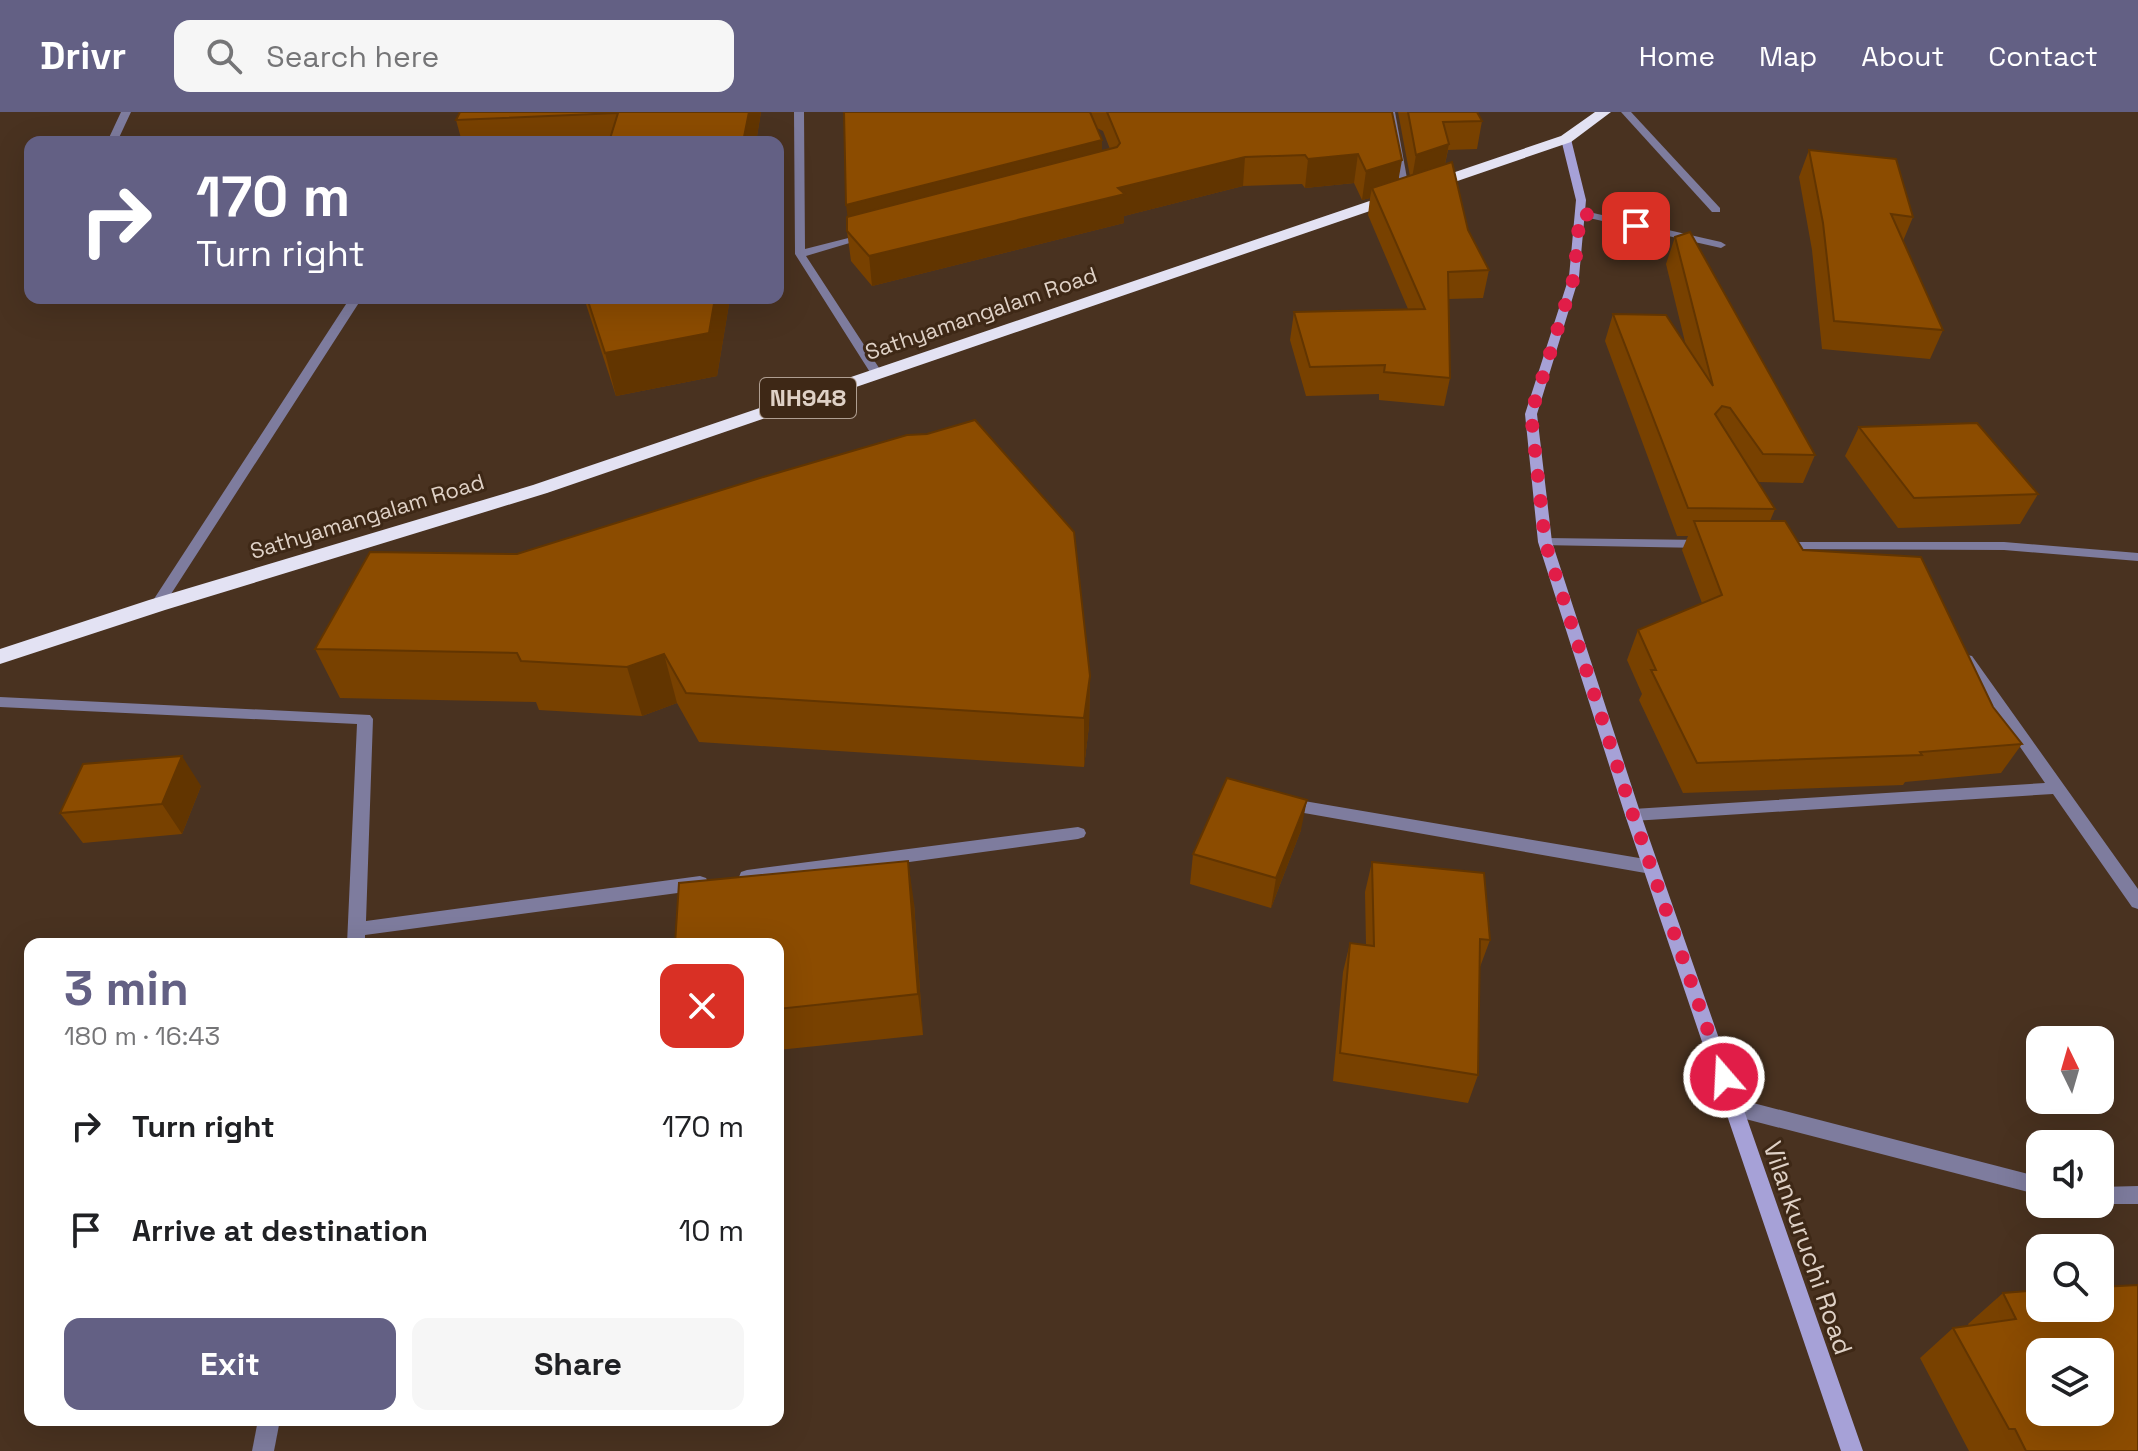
<!DOCTYPE html>
<meta charset="utf-8">
<style>
:root{--surface:#fff;--page:#f6f6f6;--text:#202124;--muted:#757577;--accent:#636084}
body{margin:0;font-family:"Space Grotesk",sans-serif;background:var(--page);color:var(--text);height:100vh;display:flex;flex-direction:column;font-size:30px;white-space:nowrap}
*{box-sizing:border-box;margin:0}
p{font-size:26px;color:var(--muted)}
.icon{flex:none;width:44px;height:44px;fill:none;stroke:currentColor;stroke-width:2;stroke-linecap:round;stroke-linejoin:round}
.map{position:relative;flex:1;overflow:hidden}
.details{position:absolute;left:24px;top:826px;width:760px;height:488px;display:flex;flex-direction:column;background:var(--surface);border-radius:16px;box-shadow:0 8px 32px #0002}
.details>*{flex:none}
.hud{position:absolute;left:24px;top:24px;width:760px;height:168px;border-radius:16px;box-shadow:0 8px 32px #0002;background:#636084;color:#fff;overflow:hidden}
.needle{width:52px;rotate:355deg}
.controls{position:absolute;left:2026px;top:914px;display:grid;gap:16px}
.controls a{display:grid;place-items:center;width:88px;height:88px;border-radius:16px;background:var(--surface);box-shadow:0 8px 32px #0002;font-size:40px}
.pin{position:absolute;display:grid;place-items:center;width:68px;height:68px;color:#fff;margin:-34px;border-radius:16px;box-shadow:0 4px 12px #0006}
.me{position:absolute;width:88px;margin:-44px;rotate:341deg;stroke-linejoin:round;filter:drop-shadow(0 0 6px #0008)}
.turn{display:flex;align-items:center;gap:28px;height:168px;padding:0 40px;font-size:36px}
.turn .icon{width:104px;height:104px;stroke-width:2.5}
.turn b{display:block;font-size:56px;line-height:68px}
.round{display:grid;place-items:center;flex:none;width:84px;height:84px;border-radius:16px;background:var(--page)}
.overview{display:flex;align-items:center;justify-content:space-between;height:136px;padding:0 40px}
h1{font-size:48px;font-weight:800;line-height:60px;color:var(--accent)}
.primary-button{display:flex;gap:16px;margin-top:auto;padding:16px 40px}
.primary-button a{flex:1;height:92px;border-radius:16px;background:var(--accent);color:#fff;font-size:32px;font-weight:800;line-height:92px;text-align:center}
.primary-button a+a{background:var(--page);color:var(--text)}
ul{padding:0;list-style:none}
li{display:flex;align-items:center;gap:24px;height:104px;padding:0 40px}
li div{flex:1}
li b{display:block;font-size:30px}
li em{font-style:normal}
header{display:flex;align-items:center;gap:48px;box-sizing:border-box;height:112px;padding:0 40px;background:var(--accent);color:#fff}
header strong{font-size:38px}
nav{display:flex;gap:44px;margin-inline-start:auto;font-size:28px}
.search{width:560px;height:72px;background:var(--page);display:flex;align-items:center;gap:20px;box-sizing:border-box;padding:0 28px;border-radius:16px;color:var(--muted);font-size:30px}
.map>svg:first-child{display:block}
.lines{fill:none;stroke-linecap:round;stroke-linejoin:round}
.street{fill:#7e7c9e;fill-rule:evenodd}
.secondary{fill:#a6a1d7;fill-rule:evenodd}
.highway{fill:#e3e2f3;fill-rule:evenodd}
.wall{fill:#784100;fill-rule:evenodd}
.shaded-wall{fill:#623500}
.building{fill:#8c4c00;stroke:#623500;stroke-width:2;fill-rule:evenodd}
.route{stroke:#e11d48;stroke-width:14;stroke-dasharray:0 25.2}
.labels{text-anchor:middle;stroke-width:6;stroke-linejoin:round;paint-order:stroke}
.far-street-label{font-size:22px;fill:#dfd1c6;stroke:#3e2816}
.shield{fill:#3e2816;stroke:#af9e91;stroke-width:2}
.shield-label{font-size:24px;font-weight:bold;fill:#dfd1c6}
.street-label{font-size:26px;fill:#dfd1c6;stroke:#3e2816}
</style>
<header>
<strong>Drivr</strong>
<div class="search"><svg class="icon" aria-label="search" viewBox="0 0 24 24"><circle cx="10" cy="10" r="6"/><path d="M15 15l6 6"/></svg>Search here</div>
<nav><a>Home</a><a>Map</a><a>About</a><a>Contact</a></nav>
</header>
<div class="map">
<svg width="2138" height="1339" viewBox="0 0 2138 1339">
<rect width="100%" height="100%" fill="#493220"/>
<g class="lines">
<!-- street -->
<g class="street">
<path d="M121,0h10l-14,30h-10z"/>
<path d="M794,0h10l1,137 63,-16 5,3 -67,20 77,118 -2,3h-8l-78,-123z"/>
<path d="M1385,0h10l15,83 -9,-2z"/>
<path d="M1621,0h10l89,96v4h-8z"/>
<path d="M1580,98l141,32 5,3 -5,3 -145,-33v-4z"/>
<path d="M350,186h12l-200,310h-10l-2,-3 2,-3z"/>
<path d="M1545,426l158,2 7,4 -7,4 -163,-3v-6z"/>
<path d="M1778,430h226l134,11v8l-134,-11 -231,-1v-6z"/>
<path d="M1967,543l5,1 166,233v20l-6,-2 -79,-113 -420,27 -6,-2 -2,-4 2,-4 6,-2 412,-26 -85,-123z"/>
<path d="M0,585l370,18 3,4 -7,202 334,-45 6,2 3,5 -3,5 -6,2 -335,45v9h-18l10,-220 -357,-17z"/>
<path d="M1304,689l347,59 6,2 2,5 -2,5 -6,2 -347,-61 -6,-2 -2,-4 2,-4z"/>
<path d="M1078,715l6,2 2,4 -2,4 -6,2 -331,45 -6,-2 -2,-5 2,-5 6,-2z"/>
<path d="M1734,986l306,79v18l-306,-79 -7,-3 -3,-6 3,-6z"/>
<path d="M2138,1074v18h-42h4v-17z"/>
<path d="M258,1308h22l-6,31h-22z"/>
</g>
<!-- secondary -->
<path class="secondary" d="M1566,24l5,3 15,61 -7,77 -42,137 15,128 89,273 222,636h-22l-216,-636 -87,-273 -13,-128 44,-137 7,-77 -15,-61z"/>
<!-- highway -->
<path class="highway" d="M1595,0h16l-40,30 -1024,351 -382,117 -165,54v-15l149,-49 384,-115 1028,-349z"/>
</g>
<!-- wall -->
<g class="wall">
<path d="M460,0h301l-5,30h-294l-6,-22z"/>
<path d="M844,0h548l7,67 11,-3 -12,-64h80l4,9 -5,28 -29,1 -3,14 23,66 21,40 -6,28 -34,1 1,79 -6,28 -65,-6v-6l-73,2 -16,-56 4,-28 114,-3 -40,-94 2,-17 -8,2 -8,-17 -49,5 -3,-4 -59,2 -119,30v7l-252,63 -21,-25 -4,-30 1,-14zM1097,16l6,3 7,18 -8,2v-11z"/>
<path d="M1809,38l104,67 -10,24 40,89 -13,29 -108,-10 -10,-99 -13,-73z"/>
<path d="M1675,125l140,218 -12,28 -45,-1 17,27 -5,12 33,29 190,157 29,37 -21,29 -96,9 -2,3 -220,8 -44,-93 3,-6 -15,-34 11,-30 64,-27 -20,-53 6,-14h-11l-72,-195 8,-27 73,32 -20,-82z"/>
<path d="M584,186h146l-13,78 -101,20z"/>
<path d="M1859,315l179,67 -18,30 -122,4 -53,-72z"/>
<path d="M517,442l573,122 -1,50 -5,41 -385,-25 -22,-39 -35,13 -103,-6 -3,-8 -196,-4 -25,-49z"/>
<path d="M201,674l-19,48 -99,9 -23,-30z"/>
<path d="M1301,718l-30,78 -81,-24 3,-30z"/>
<path d="M1372,750l118,78 -10,27 -2,108 -10,28 -135,-22 10,-109 7,-29 16,2 -1,-53z"/>
<path d="M914,791l9,132 -145,15v-106z"/>
<path d="M2003,1181l135,158h-169l-49,-93 33,-30 16,-2 -1,-2z"/>
</g>
<!-- shaded-wall -->
<g class="shaded-wall">
<path d="M749,0h12l-5,30h-13z"/>
<path d="M1102,28v29l-252,65 -4,-29z"/>
<path d="M1449,32l-6,29 -32,11 5,-29z"/>
<path d="M1358,42l-4,29 -49,5 3,-29z"/>
<path d="M1245,45l-2,29 -119,30v7l-252,63 -3,-30 249,-68z"/>
<path d="M1402,48l-5,28h-25l-2,10 -8,2 4,-29z"/>
<path d="M715,186h15l-13,78 -101,20 -11,-43z"/>
<path d="M664,542l13,49 -35,13 -15,-49z"/>
<path d="M1090,564l-1,50 -5,41v-49z"/>
<path d="M182,644l19,30 -19,48 -20,-30z"/>
<path d="M1307,688l-6,30 -30,78 5,-30z"/>
<path d="M908,749l6,42 9,132 -5,-41z"/>
</g>
<!-- building -->
<g class="building">
<path d="M460,0h289l-6,30h-134l9,-29 -162,7z"/>
<path d="M844,0h246l12,28 -256,65z"/>
<path d="M1107,0h285l10,48 -36,11 -8,-17 -50,5 -3,-4 -60,2 -127,31 7,6 -256,62 -22,-25v-14l270,-70 3,-4z"/>
<path d="M1408,0h69l5,9 -39,1 6,22 -33,11z"/>
<path d="M1809,38l87,9 17,58 -22,-3 52,116 -109,-9 -11,-98z"/>
<path d="M1452,50l16,68 21,40 -41,2 2,106 -66,-6 1,-7 -75,2 -16,-55 131,-3 -53,-121z"/>
<path d="M1690,120l125,223 -52,-1 -33,-46 -8,-2 -7,8 60,95 -87,-1 -75,-194 53,1 47,71 -38,-149z"/>
<path d="M587,186h128l-6,35 -104,20z"/>
<path d="M975,308l99,112 16,144 -6,42 -398,-25 -22,-39 -37,13 -106,-6 -4,-8 -202,-4 55,-97 147,2 243,-76 147,-43 20,-1z"/>
<path d="M1977,311l61,71 -124,4 -55,-71z"/>
<path d="M1694,409h91l18,29 118,7 72,150 29,37 -102,8 2,3 -225,8 -46,-93h5l-18,-40 84,-35z"/>
<path d="M182,644l-20,48 -102,9 23,-49z"/>
<path d="M1227,666l80,22 -31,78 -83,-24z"/>
<path d="M908,749l10,133 -140,15v-65h-103l4,-61z"/>
<path d="M1372,750l112,11 6,67 -10,-1 -2,136 -138,-22 10,-110 24,3z"/>
<path d="M2138,1173v166h-112l-11,-22h-6l-56,-101 63,-9 -13,-26 37,-3v18h60v-21zM2040,1240h60v60h-60z"/>
</g>
<g class="lines">
<!-- route -->
<path class="route" d="M1636,114l-56,-13 -6,64 -43,137 14,128 88,273 91,262"/>
</g>
<g class="labels">
<!-- far-street labels -->
<g class="far-street-label">
<text transform="translate(981 201) rotate(-19)" y="8">Sathyamangalam Road</text>
<text transform="translate(367 404) rotate(-17)" y="8">Sathyamangalam Road</text>
</g>
<!-- shield labels -->
<rect class="shield" x="760" y="266" width="96" height="40" rx="6"/>
<g class="shield-label">
<text x="808" y="294">NH948</text>
</g>
<!-- street labels -->
<g class="street-label">
<text transform="translate(1808 1136) rotate(71)" y="9">Vilankuruchi Road</text>
</g>
</g>
</svg>
<div class="controls">
<a><svg class="needle" viewBox="-14 -14 28 28"><path d="M0-13l5 13h-10z" fill="#e53935"/><path d="M0 13l5-13h-10z" fill="#757577"/></svg></a>
<a><svg class="icon" aria-label="sound" viewBox="0 0 24 24"><path d="M4 9h4l5-4v14l-5-4H4zM17 9q2 3 0 6"/></svg></a>
<a><svg class="icon" aria-label="search" viewBox="0 0 24 24"><circle cx="10" cy="10" r="6"/><path d="M15 15l6 6"/></svg></a>
<a><svg class="icon" aria-label="layers" viewBox="0 0 24 24"><path d="M12 4l9 5-9 5-9-5zM3 14l9 5 9-5"/></svg></a>
</div>
<div class="pin" style="left:1636px;top:114px;background:#d93025"><svg class="icon" aria-label="arrive" viewBox="0 0 24 24"><path d="M6 21V4h12l-3 4 3 4H6"/></svg></div>
<svg class="me" style="left:1724px;top:965px" viewBox="-20 -20 40 40"><circle r="17" fill="#e11d48" stroke="#fff" stroke-width="3"/><path d="M0-11L8 9 0 5-8 9z" fill="#fff"/></svg>
<div class="hud">
<div class="turn"><svg class="icon" aria-label="right" viewBox="0 0 24 24"><path d="M7 20v-9h11M14 6l5 5-5 5"/></svg><div><b>170 m</b>Turn right</div></div>
</div>
<section class="details">
<div class="overview"><div><h1>3 min</h1><p>180 m · 16:43</p></div><a class="round" style="background:#d93025;color:#fff"><svg class="icon" aria-label="close" viewBox="0 0 24 24"><path d="M6 6l12 12M18 6L6 18"/></svg></a></div>
<ul>
<li><svg class="icon" aria-label="right" viewBox="0 0 24 24"><path d="M7 20v-9h11M14 6l5 5-5 5"/></svg><div><b>Turn right</b></div><em>170 m</em></li>
<li><svg class="icon" aria-label="arrive" viewBox="0 0 24 24"><path d="M6 21V4h12l-3 4 3 4H6"/></svg><div><b>Arrive at destination</b></div><em>10 m</em></li>
</ul>
<div class="primary-button"><a>Exit</a><a>Share</a></div>
</section>
</div>
